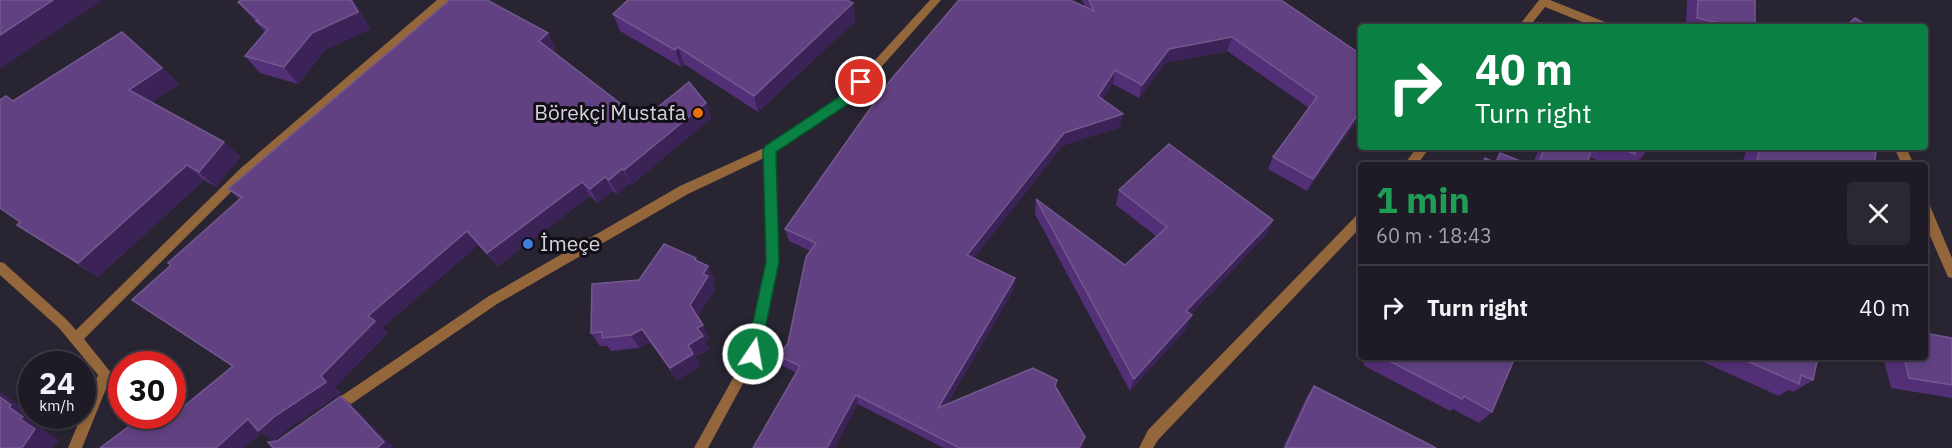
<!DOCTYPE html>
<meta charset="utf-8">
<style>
:root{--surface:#1f1b26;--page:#2c2832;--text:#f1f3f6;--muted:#a1a1a7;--line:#3c3943}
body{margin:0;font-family:"IBM Plex Sans",sans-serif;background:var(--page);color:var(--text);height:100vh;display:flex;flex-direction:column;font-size:22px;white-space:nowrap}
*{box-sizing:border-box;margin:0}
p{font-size:20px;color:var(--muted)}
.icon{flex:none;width:33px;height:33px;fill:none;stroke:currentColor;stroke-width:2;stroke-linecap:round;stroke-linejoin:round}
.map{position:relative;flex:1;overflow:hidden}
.details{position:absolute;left:1358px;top:162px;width:570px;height:198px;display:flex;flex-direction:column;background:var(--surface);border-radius:6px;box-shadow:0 3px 9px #0003,0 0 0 2px var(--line)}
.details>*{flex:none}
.guide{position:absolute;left:1358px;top:24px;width:570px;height:126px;border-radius:6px;box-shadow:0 3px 9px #0003,0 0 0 2px var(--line);background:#0b8043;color:#fff;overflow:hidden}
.speed{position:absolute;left:18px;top:351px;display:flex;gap:12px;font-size:30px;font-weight:700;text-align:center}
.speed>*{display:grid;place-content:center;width:78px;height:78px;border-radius:50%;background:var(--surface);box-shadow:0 3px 9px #0003,0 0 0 2px var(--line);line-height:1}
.speed small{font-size:15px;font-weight:400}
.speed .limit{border:9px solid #d22;background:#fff;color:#111}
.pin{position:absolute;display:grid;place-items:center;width:51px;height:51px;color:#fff;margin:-26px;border:3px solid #fff;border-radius:50%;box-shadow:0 2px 6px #0007}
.me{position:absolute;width:66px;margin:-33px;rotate:12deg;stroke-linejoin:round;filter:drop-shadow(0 0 4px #0008)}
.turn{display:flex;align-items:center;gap:21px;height:126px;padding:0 18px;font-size:27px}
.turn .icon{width:78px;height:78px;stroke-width:2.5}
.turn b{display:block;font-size:42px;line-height:51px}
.round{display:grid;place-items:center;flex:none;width:63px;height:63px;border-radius:6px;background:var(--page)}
.summary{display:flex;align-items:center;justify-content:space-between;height:102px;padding:0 18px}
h1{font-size:36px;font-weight:700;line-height:45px;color:#1e9e55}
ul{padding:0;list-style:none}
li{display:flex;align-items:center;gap:18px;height:84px;padding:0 18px;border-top:2px solid var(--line)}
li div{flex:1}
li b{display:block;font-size:22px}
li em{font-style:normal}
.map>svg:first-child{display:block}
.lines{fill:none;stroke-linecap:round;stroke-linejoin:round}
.minor{fill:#94663b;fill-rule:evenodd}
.wall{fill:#532f77}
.shaded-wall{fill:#3c2357}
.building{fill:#614181;stroke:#73588f;stroke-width:1.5}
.route{fill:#0b8043;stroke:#07532c;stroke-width:1.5}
.food-dot{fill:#e8710a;stroke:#110f15;stroke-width:2}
.shop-dot{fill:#3f7fe0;stroke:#110f15;stroke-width:2}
.labels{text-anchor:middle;stroke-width:6;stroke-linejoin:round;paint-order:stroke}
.poi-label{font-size:21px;fill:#d5d2db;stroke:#110f15;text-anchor:end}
</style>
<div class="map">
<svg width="1952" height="448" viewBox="0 0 1952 448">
<rect width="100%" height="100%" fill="#292432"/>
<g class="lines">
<!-- minor -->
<g class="minor">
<path d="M437,0h12l-200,174 -165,165 28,35 -30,74h-14l30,-73 -39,-47 -59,-53v-13l4,1 63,57 9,10 165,-162z"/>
<path d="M930,0h11l-90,101 -75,51 3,110 -20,92 -51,94h-14l53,-95 20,-91 -3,-104 -76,36 -191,110 -159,109 -5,2 -5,-2 -2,-4 2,-4 161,-109 191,-110 86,-39 77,-52z"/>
<path d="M1539,0h11l60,24 1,3h-16l-50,-20 -16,20h-11z"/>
<path d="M1417,147h13l-13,18h-13z"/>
<path d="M1894,147h12l8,18h-12z"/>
<path d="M1924,201l6,5 22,52v20l-4,-1 -24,-55z"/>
<path d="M1360,215v13l-202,212 -5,8h-14l9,-18 208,-214z"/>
</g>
</g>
<!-- wall -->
<g class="wall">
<path d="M241,0h112l17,29 -45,21 -27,34 -38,-11 -15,-17 20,-24 -27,-30z"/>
<path d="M1082,0h199l79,54v74l-5,-5 -48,68 -39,-22 5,-12 36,-49 -82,-57 -62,12 -26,35 -26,-14 -11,15 18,28 -58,19 -88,112 41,20 -1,11 -67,115 109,-16 27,58 -1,2h-138l-161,-82 -4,-10 9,-13 22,-92 -21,-10 -4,-12 300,-222z"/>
<path d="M1687,0h68v27h-69z"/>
<path d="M853,3l2,18 -97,91 -74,-48 -3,3 -61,-36 -7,-17z"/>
<path d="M548,33l8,16 -3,2 89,69 64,-17 5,15 -80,67 -1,-2 -13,11 -4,-3 -15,12 -8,-7 -92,70 -20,-21 -96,83 6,5 -53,54 6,6 -51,34 -16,14 -13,-8 -17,15h-144l43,-32h14l10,5 66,-55 -62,-101 68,-66 -11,-10z"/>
<path d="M162,68l17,16 -27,18 72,40 16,15 -24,30 -12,-7 -106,97 -60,-38 -21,-14 3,-3 -7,-121z"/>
<path d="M1540,147h110l-15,18 -7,-3 -3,3h-16l-20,-8 -2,8h-55z"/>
<path d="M1747,147h117v2l10,16h-132z"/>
<path d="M1500,153l30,12h-50l5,-7 9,4z"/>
<path d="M1119,190l154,30 -7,15 -76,80 -4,14 -56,62 -95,-177 1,-15 89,66 31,-29 -40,-31z"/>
<path d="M708,266l7,14 -3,4 3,6 -18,27 12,21 -4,3 4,8 -14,8 5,9 -23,14 -27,-38 -11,6 -28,3 -4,-5h-7l-9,-13 48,-53z"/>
<path d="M1952,338v60l-61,-10 -8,-31h41z"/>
<path d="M1367,357h148l-23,55 -13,11 -26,-14 -3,2 -87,-46z"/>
<path d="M1692,357h126l-5,23 -20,12 -5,-2 -9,6z"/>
<path d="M1314,386l122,62h-153l23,-50z"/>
</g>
<!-- shaded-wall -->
<g class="shaded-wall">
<path d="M53,0h50l-103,69v-34z"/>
<path d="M351,0h2l2,2 15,27 -45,21 -27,34 -14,-17 28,-34z"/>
<path d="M853,3l2,18 -97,91 -4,-16z"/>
<path d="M548,33l8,16 -9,7 -8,-15z"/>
<path d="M1232,37l-5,14 -62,12 -26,35 3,-13 27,-36z"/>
<path d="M678,47l6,17 -3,3 -6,-17z"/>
<path d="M162,68l17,16 -33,22 -17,-16z"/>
<path d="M1115,70l-2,14 -17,26 2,-14z"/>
<path d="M706,103l5,15 -80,67 -7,-15z"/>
<path d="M1360,111l-5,12 -48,68 6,-12z"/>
<path d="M1123,114l-3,13 -58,19 -95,121v-12l97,-122z"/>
<path d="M224,142l16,15 -24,30 -17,-15z"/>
<path d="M187,165l17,15 -106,97 -20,-14z"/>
<path d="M622,169l8,14 -13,11 -8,-14z"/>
<path d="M605,177l8,14 -15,12 -8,-14z"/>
<path d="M582,182l8,14 -92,70 -11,-13z"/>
<path d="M1273,220l-7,15 -85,90 5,-14z"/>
<path d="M467,231l11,14 -96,83 6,5 -53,54 6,6 -51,34 -16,14 -13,-8 -17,15h-28l32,-29 73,-43 47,-60z"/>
<path d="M708,266l7,14 -3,4 3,6 -18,28 -7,-13 13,-31z"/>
<path d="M1015,278l-1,11 -75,128 -1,-9z"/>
<path d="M1192,315l-6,14 -56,62 4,-12z"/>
<path d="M703,325l6,13 -4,3 4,8 -14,8 5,9 -23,14 -7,-12 18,-23 9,-17z"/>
<path d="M642,329l8,13 -11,6 -8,-13z"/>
<path d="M0,392l32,22v2h3l-2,3 14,9 -3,2 15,10 -6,8h-31l-2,-29 -20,-22z"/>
<path d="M856,395l2,9 -23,44h-8z"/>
<path d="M341,396l12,10 41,42h-17z"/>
<path d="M153,416h4l11,5 -7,4z"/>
<path d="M1085,437l-3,11h-3z"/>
</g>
<!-- building -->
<g class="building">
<path d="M0,0h53l-53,35z"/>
<path d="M241,0h110l7,12 -46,21 -28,34 -39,-11 23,-27 -12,-8 2,-1 -20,-18z"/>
<path d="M450,0h37l61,33 -9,8 103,79 47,-38 17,21 -82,67 -2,-1 -13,11 -4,-3 -15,12 -8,-7 -95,71 -20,-22 -99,85 7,5 -54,55 5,6 -52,35 -16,14 -10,-12 -32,29h-116l43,-32h10l8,9 72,-59 -101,-66 39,-35 -3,-2 74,-66 -14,-8z"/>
<path d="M628,0h219l6,3 -99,93 -76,-49 -3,3 -62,-36z"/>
<path d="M959,0h111l24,11 -5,-11h192l79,54v57l-47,68 -40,-22 44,-60 -85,-60 -63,12 -27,36 -27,-15 -17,26 25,18 -59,19 -97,122 48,23 -77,130 95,-40 24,12 -2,6 30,51 -6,11h-121v-1l-102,-52 -29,53h-74l47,-82 -21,-10 9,-13 18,-86 10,-14 -31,-14 104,-147z"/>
<path d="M1698,0h57v27h-19l-39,-9z"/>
<path d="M1855,18l15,9h-25z"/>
<path d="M122,32l40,36 -33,22 95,52 -25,30 -12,-7 -109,98 -61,-38 3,-3 -20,-14v-108l6,-4 7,5z"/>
<path d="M1169,144l104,76 -87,91 6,4 -58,64 -98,-180 89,66 42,-38 -48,-37z"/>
<path d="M1545,147h47l-5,18h-49z"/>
<path d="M1617,147h21l-3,7z"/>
<path d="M1760,147h104v2l12,4 -2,12h-118z"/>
<path d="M1500,153l30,12h-48l3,-7 11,5z"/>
<path d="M664,244l32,14 -1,2 13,6 -5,8 5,2 -18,29 13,20 -6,3 6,8 -15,9 5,9 -23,14 -28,-39 -11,6 -29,3v-6l-11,1 1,-49 47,-4z"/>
<path d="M1924,333l28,5v47l-43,-7 -5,-21h20z"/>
<path d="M1382,357h133l-23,55 -28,-16 -2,3z"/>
<path d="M1738,357h80l-5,23 -12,-5 -2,9z"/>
<path d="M1314,386l122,62h-151z"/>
<path d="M341,396l43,46 -7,6h-104l-5,-6 9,-1z"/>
<path d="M0,397l11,8 -2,2 14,10 -3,2 15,10 -13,19h-22z"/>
</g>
<!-- route -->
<path class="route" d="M861,77l7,5 -17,20 -75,50 3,110 -19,92 -2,5 -5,2 -5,-2 -2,-5 20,-92 -3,-112 2,-4 77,-51 15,-16z"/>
<!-- markers -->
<circle class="food-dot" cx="698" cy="113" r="6"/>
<circle class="shop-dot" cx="528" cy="244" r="6"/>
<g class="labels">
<!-- poi labels -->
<g class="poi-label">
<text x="686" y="120">Börekçi Mustafa</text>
<text x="540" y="251" text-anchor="start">İmeçe</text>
</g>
</g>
</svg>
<div class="speed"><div>24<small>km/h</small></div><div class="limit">30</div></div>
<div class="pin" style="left:861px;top:82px;background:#d93025"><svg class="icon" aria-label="arrive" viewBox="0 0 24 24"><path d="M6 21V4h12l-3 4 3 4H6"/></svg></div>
<svg class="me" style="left:753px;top:354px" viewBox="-20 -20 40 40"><circle r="17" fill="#0b8043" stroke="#fff" stroke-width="3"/><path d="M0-11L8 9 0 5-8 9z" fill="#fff"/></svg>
<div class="guide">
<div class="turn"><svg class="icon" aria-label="right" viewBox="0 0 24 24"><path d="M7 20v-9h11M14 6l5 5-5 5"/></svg><div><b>40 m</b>Turn right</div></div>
</div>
<section class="details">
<div class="summary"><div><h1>1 min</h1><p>60 m · 18:43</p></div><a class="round"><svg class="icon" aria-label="close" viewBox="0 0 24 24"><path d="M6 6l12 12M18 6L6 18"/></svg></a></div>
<ul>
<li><svg class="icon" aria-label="right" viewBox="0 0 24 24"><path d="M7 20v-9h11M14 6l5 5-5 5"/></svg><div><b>Turn right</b></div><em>40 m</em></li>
</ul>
</section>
</div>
